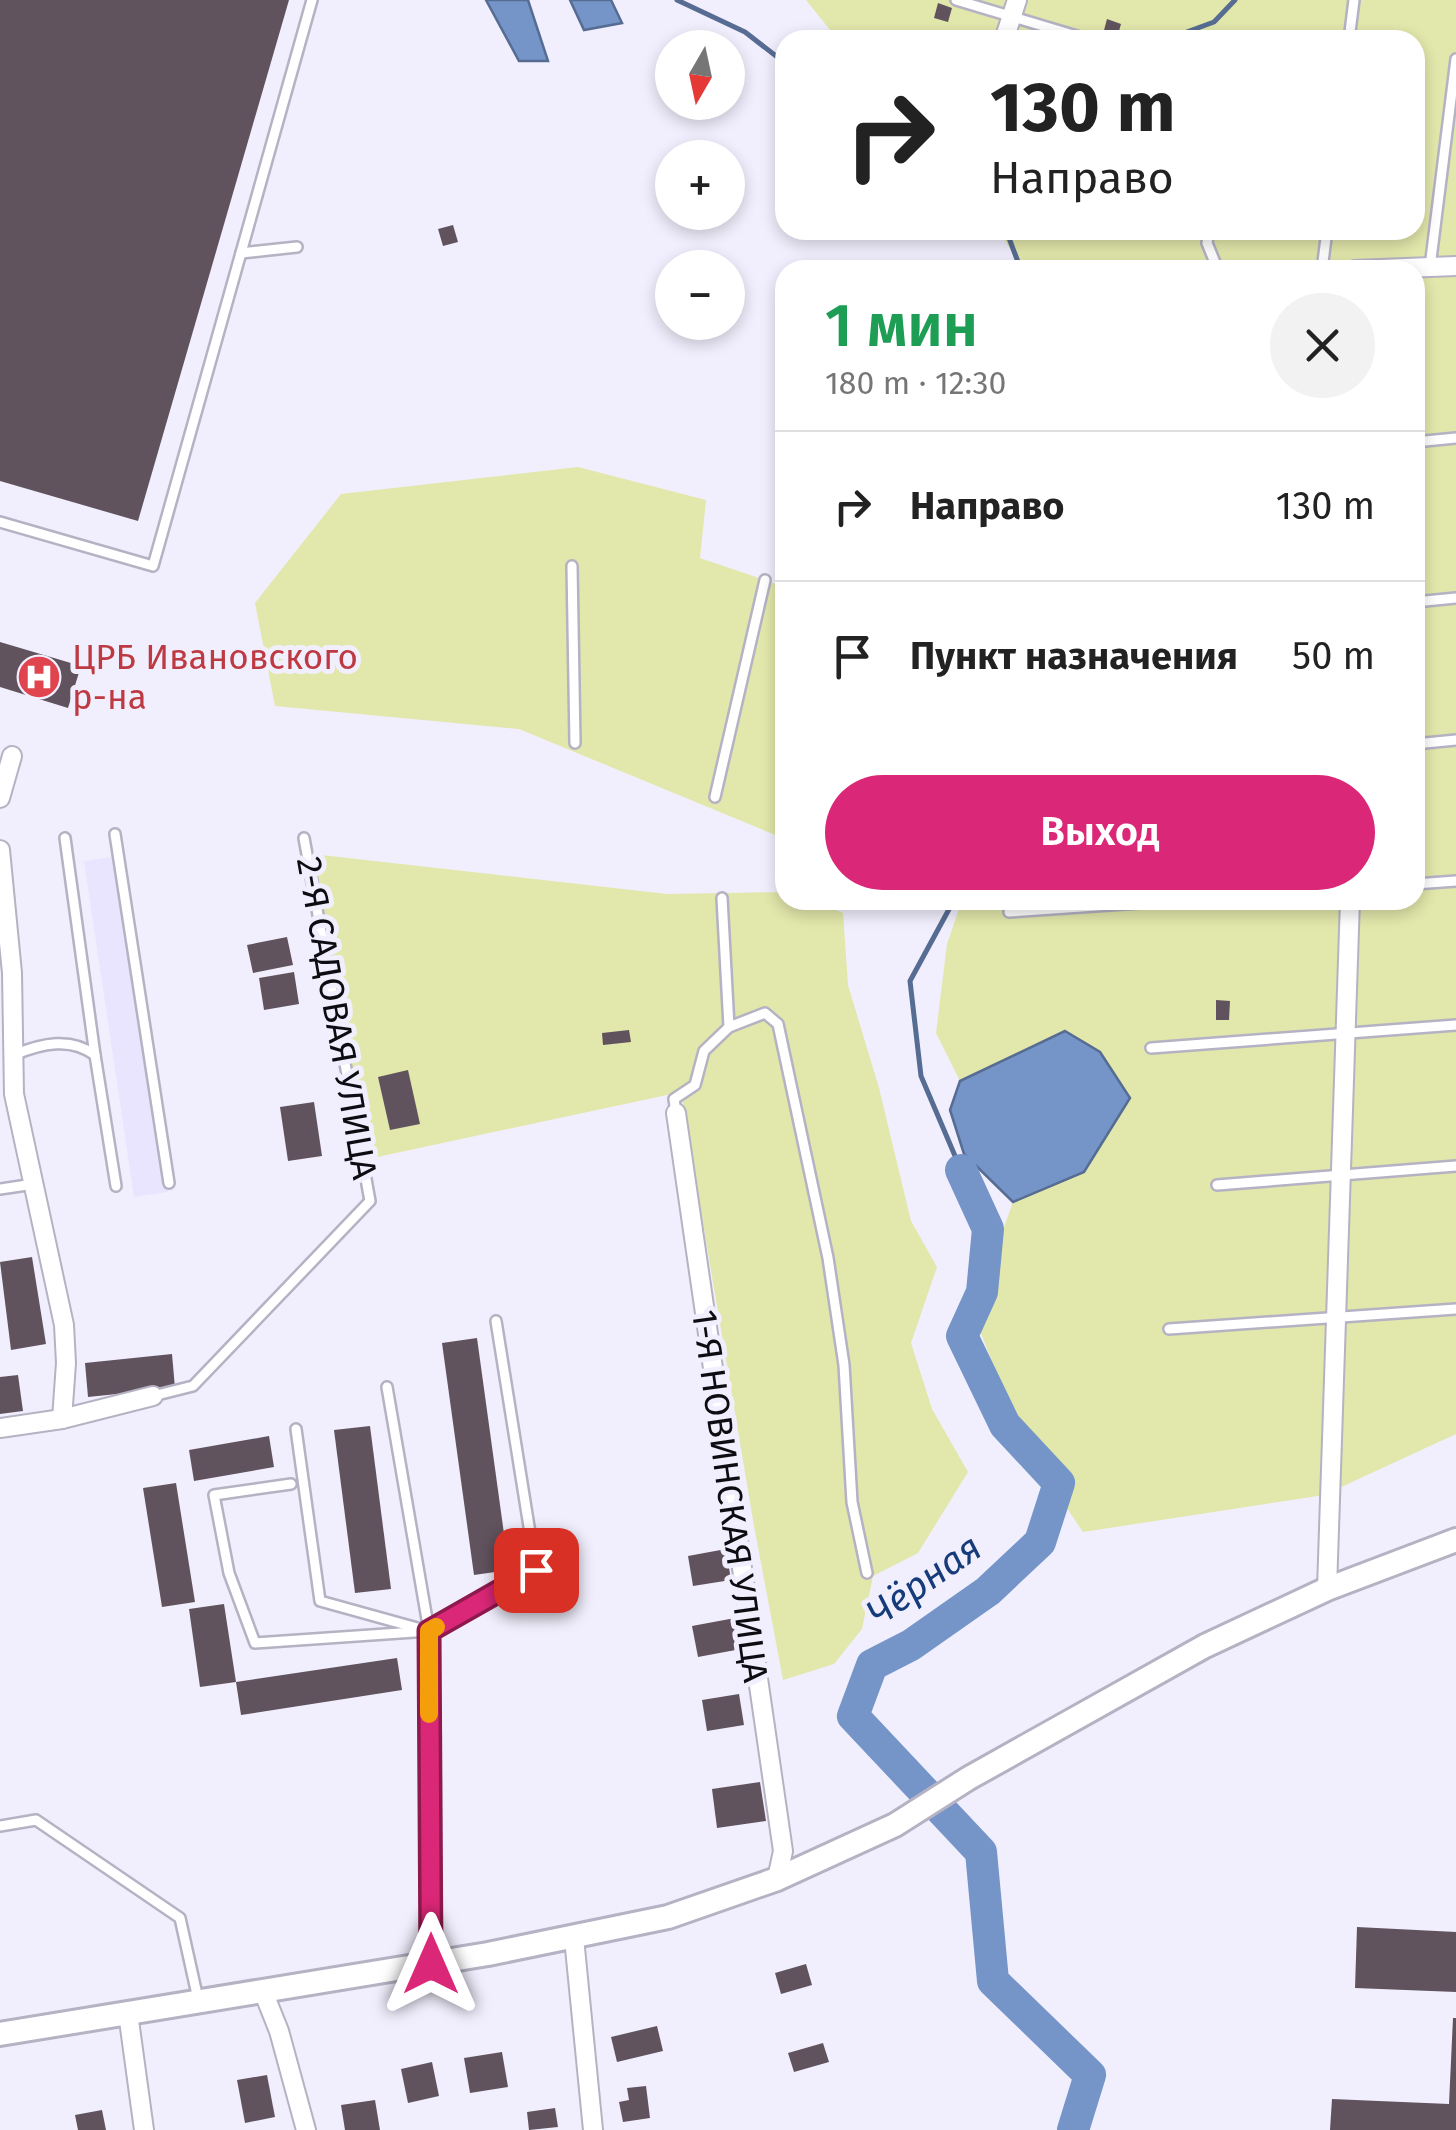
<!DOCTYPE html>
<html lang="ru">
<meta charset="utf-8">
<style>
:root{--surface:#fff;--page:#f2f2f2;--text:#222;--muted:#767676;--line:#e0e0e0;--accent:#db2777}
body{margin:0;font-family:"Fira Sans",sans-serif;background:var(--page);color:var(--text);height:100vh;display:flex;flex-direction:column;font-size:38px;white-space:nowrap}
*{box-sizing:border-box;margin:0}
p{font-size:32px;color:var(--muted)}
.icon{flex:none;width:55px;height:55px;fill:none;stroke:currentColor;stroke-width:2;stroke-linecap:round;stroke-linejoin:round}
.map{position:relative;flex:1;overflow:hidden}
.details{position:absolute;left:775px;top:260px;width:650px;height:650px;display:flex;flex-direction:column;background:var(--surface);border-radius:30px;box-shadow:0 5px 15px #0003}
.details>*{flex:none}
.banner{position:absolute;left:775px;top:30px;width:650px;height:210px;border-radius:30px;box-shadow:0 5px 15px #0003;background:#fff;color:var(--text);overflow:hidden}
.needle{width:65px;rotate:189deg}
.tools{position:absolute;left:655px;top:30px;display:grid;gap:20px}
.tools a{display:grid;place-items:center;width:90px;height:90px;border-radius:50%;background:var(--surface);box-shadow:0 5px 15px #0003;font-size:50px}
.pin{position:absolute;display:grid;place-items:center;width:85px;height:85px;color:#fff;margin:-42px;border-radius:20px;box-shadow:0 5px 15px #0006}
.me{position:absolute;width:110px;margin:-55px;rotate:0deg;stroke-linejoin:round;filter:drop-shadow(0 0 8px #0008)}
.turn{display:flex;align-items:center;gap:35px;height:210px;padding:0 50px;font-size:45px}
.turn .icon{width:130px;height:130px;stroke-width:2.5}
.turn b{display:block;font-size:70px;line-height:85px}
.round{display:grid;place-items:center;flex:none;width:105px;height:105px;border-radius:52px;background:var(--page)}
.headline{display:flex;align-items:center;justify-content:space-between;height:170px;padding:0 50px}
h1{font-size:60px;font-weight:600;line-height:75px;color:#1e9e55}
.button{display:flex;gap:20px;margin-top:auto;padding:20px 50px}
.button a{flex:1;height:115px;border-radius:60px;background:var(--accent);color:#fff;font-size:40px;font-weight:600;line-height:115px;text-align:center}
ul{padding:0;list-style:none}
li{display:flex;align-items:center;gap:30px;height:150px;padding:0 50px;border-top:2px solid var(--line)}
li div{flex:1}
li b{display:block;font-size:38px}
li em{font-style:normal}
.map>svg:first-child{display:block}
.built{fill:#e9e5fe}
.green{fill:#e2e7ab}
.water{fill:#7595c9;stroke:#566c92;stroke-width:2.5}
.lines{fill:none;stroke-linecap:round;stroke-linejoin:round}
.stream{stroke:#566c92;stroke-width:5}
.river{stroke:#7595c9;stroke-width:32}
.building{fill:#61535e}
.service-casing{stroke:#b5b2c4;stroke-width:14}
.minor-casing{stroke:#b5b2c4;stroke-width:22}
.secondary-casing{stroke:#b5b2c4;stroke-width:28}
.service{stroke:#fff;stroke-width:9}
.minor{stroke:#fff;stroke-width:18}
.secondary{stroke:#fff;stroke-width:22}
.route-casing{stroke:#8e194d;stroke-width:25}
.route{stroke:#db2777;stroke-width:18}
.slow{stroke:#f59e0b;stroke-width:18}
.labels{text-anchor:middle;stroke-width:10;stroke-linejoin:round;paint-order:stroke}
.health-label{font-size:35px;fill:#be3a42;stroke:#f1effd;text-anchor:start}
.street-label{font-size:35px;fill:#0d0c12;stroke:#f1effd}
.water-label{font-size:38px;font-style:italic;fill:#153b7a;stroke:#f1effd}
</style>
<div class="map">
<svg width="1456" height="2130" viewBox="0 0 1456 2130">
<rect width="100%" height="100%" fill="#f1effd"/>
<!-- built -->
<path class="built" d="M118,856l50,336 -34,5 -50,-336z"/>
<!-- green -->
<g class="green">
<path d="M806,0h650v1434l-132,61 -241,37 -58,-86 -52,-133 40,-111 71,-30 -19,-141 -105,50 -24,-48 11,-89 15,-44h453v-630h-391l-26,-40h417v-190h-577z"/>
<path d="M578,467l128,33 -6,58 85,29v252l-266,-110 -244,-23 -20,-103 86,-109z"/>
<path d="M312,854l355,40 118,-2v8h28l30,13 5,72 31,103 32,133 26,46 -26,76 21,66 36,63 -50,81 -45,23 -11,53 -28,35 -51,16 -29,-154 -73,-434 -313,67z"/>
</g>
<!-- water -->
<g class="water">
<path d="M486,0h42l20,61h-29z"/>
<path d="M570,0h41l11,23 -38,7z"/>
<path d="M1065,1031l35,21 30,46 -46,74 -71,30 -49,-48 -14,-44 10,-29z"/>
</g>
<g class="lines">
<!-- stream -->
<g class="stream">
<path d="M677,0l68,32 40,31"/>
<path d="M1165,40l49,-18 21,-22"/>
<path d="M1006,230l15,40"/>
<path d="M954,900l-44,81 11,95 40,94"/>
</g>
<!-- river -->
<path class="river" d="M961,1170l27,59 -6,63 -20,44 43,89 54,58 -19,59 -52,49 -77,54 -39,20 -19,51 128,136 12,129 97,94 -17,55"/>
</g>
<!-- building -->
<g class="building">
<path d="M0,0h289l-151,521 -138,-40z"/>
<path d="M938,3l14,5 -4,14 -14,-4z"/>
<path d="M1107,19l14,5 -4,14 -14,-4z"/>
<path d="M453,225l5,17 -15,4 -5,-17z"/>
<path d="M0,642l81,24 -13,42 -68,-21z"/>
<path d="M287,937l6,28 -40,8 -6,-28z"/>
<path d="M294,972l5,32 -35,6 -5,-32z"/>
<path d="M1216,1000l14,1 -1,19h-13z"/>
<path d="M629,1030l2,12 -28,3 -1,-12z"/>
<path d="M408,1070l12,54 -30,6 -12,-53z"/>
<path d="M314,1102l8,54 -34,5 -8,-54z"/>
<path d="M32,1257l14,87 -35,6 -11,-88z"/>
<path d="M477,1338l32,232 -35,5 -32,-232z"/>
<path d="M172,1354l3,34 -87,9 -3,-34z"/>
<path d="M18,1375l5,36 -23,3v-37z"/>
<path d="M370,1426l21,163 -36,4 -21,-163z"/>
<path d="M269,1436l5,31 -80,14 -5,-31z"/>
<path d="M176,1483l19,119 -33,5 -19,-119z"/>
<path d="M726,1549l5,31 -38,6 -5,-30z"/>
<path d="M224,1604l12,78 -36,5 -11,-78z"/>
<path d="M735,1618l6,31 -43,8 -6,-31z"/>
<path d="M397,1658l5,32 -161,25 -5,-33z"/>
<path d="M739,1694l5,31 -37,6 -5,-31z"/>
<path d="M760,1782l6,39 -49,7 -5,-39z"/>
<path d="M1357,1927l99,5v60l-101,-4z"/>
<path d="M806,1964l6,21 -31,9 -6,-21z"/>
<path d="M1453,2018h3v112h-126l2,-31 117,5z"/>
<path d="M657,2026l6,25 -46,11 -6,-25z"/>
<path d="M823,2043l6,19 -35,10 -6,-19z"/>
<path d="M502,2052l6,35 -38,6 -6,-35z"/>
<path d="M432,2062l7,34 -31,7 -7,-34z"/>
<path d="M267,2075l8,42 -30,6 -8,-43z"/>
<path d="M646,2086l4,32 -27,4 -4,-20 10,-2 -2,-12z"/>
<path d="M375,2100l5,30h-35l-4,-25z"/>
<path d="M555,2108l3,19 -29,3 -2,-18z"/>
<path d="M102,2110l4,20h-28l-3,-15z"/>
</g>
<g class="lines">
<!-- service casing -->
<g class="service-casing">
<g id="service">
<path d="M956,0l134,40"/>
<path d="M1349,40l5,-40"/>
<path d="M1209,230l-2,13 9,22 12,5"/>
<path d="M241,253l56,-6"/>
<path d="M1430,267l26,-208"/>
<path d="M1322,270l5,-40"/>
<path d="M1415,442l41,-4"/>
<path d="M0,522l153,44 159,-566"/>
<path d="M572,566l3,177"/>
<path d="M1415,602l41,-4"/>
<path d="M1415,744l41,-4"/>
<path d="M715,797l50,-217"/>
<path d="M115,834l54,349"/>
<path d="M65,838l30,217"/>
<path d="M1415,884l41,-3"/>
<path d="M1009,912l174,-12"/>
<path d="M729,1027l36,-14 13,11 50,234 16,107 8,137 15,71"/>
<path d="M1151,1048l305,-23"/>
<path d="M14,1055c28,-12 57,-18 81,0l21,131"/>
<path d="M676,1113l-2,-14 21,-14 9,-34 25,-24 -7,-129"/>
<path d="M1217,1185l239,-19"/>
<path d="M0,1189l34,-5"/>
<path d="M1169,1329l287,-20"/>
<path d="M387,1387l42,244"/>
<path d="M153,1396l40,-10 177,-185 -66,-363"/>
<path d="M296,1429l24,172 101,28"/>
<path d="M291,1484l-77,11 15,78 26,70 174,-12 107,-61 -40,-249"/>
<path d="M0,1826l36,-6 144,98 18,81"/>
</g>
</g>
<!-- minor casing -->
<g class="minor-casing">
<g id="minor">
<path d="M1004,40l13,-40"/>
<path d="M1355,270l101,-4"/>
<path d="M0,798l12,-42"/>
<path d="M0,850l12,123 2,121 50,231 2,38 -4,56"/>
<path d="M676,1113l107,738 -6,28"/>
<path d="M0,1428l62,-9 91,-23"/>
<path d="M1327,1589l23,-689"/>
<path d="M429,1631l2,333"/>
<path d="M574,1938l19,192"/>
<path d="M263,1991l16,40 27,99"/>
<path d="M128,2013l16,117"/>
</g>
</g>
<!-- secondary casing -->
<g class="secondary-casing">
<path id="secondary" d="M0,2034l488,-80 180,-37 109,-38 118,-54 74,-47 236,-132 122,-57 129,-49"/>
</g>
<!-- service -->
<use href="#service" class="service"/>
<!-- minor -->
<use href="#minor" class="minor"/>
<!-- secondary -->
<use href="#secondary" class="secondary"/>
</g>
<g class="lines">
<!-- route casing -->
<g class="route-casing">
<path id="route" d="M431,1964l-2,-333 107,-61"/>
</g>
<!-- route -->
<use href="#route" class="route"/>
<!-- slow -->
<path class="slow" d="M429,1714v-83l7,-4"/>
</g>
<!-- icons -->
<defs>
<g id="hospital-disc" transform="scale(2.25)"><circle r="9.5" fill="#e0444e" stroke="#f1effd"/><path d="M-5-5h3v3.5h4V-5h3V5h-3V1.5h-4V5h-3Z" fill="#fff"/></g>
</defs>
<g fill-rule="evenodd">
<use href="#hospital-disc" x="39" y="677"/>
</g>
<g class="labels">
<!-- health labels -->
<g class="health-label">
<text x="72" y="669">ЦРБ Ивановского<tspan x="72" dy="40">р-на</tspan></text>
</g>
<!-- street labels -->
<g class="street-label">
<text transform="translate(337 1018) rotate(80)" y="12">2-Я САДОВАЯ УЛИЦА</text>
<text transform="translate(730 1496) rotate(82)" y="12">1-Я НОВИНСКАЯ УЛИЦА</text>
</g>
<!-- water labels -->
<g class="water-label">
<text transform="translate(924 1580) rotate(-35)" y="13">Чёрная</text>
</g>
</g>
</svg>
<div class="tools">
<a><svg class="needle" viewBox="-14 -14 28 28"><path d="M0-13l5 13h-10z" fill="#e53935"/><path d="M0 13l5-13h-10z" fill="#767676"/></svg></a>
<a>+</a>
<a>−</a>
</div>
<div class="pin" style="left:536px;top:1570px;background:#d93025"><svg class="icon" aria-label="arrive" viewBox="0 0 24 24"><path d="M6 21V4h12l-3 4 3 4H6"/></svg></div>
<svg class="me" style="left:431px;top:1964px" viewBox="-20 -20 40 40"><path d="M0-17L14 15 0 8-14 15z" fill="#db2777" stroke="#fff" stroke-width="4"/></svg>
<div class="banner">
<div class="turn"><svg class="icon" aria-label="right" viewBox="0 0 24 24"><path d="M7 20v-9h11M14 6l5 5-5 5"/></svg><div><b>130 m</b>Направо</div></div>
</div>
<section class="details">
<div class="headline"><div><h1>1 мин</h1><p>180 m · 12:30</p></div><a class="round"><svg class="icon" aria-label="close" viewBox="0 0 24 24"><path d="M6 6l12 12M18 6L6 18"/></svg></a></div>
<ul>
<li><svg class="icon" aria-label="right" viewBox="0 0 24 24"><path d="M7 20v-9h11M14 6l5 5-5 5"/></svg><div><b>Направо</b></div><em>130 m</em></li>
<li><svg class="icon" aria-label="arrive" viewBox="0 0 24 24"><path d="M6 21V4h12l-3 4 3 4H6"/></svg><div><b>Пункт назначения</b></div><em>50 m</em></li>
</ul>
<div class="button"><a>Выход</a></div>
</section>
</div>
